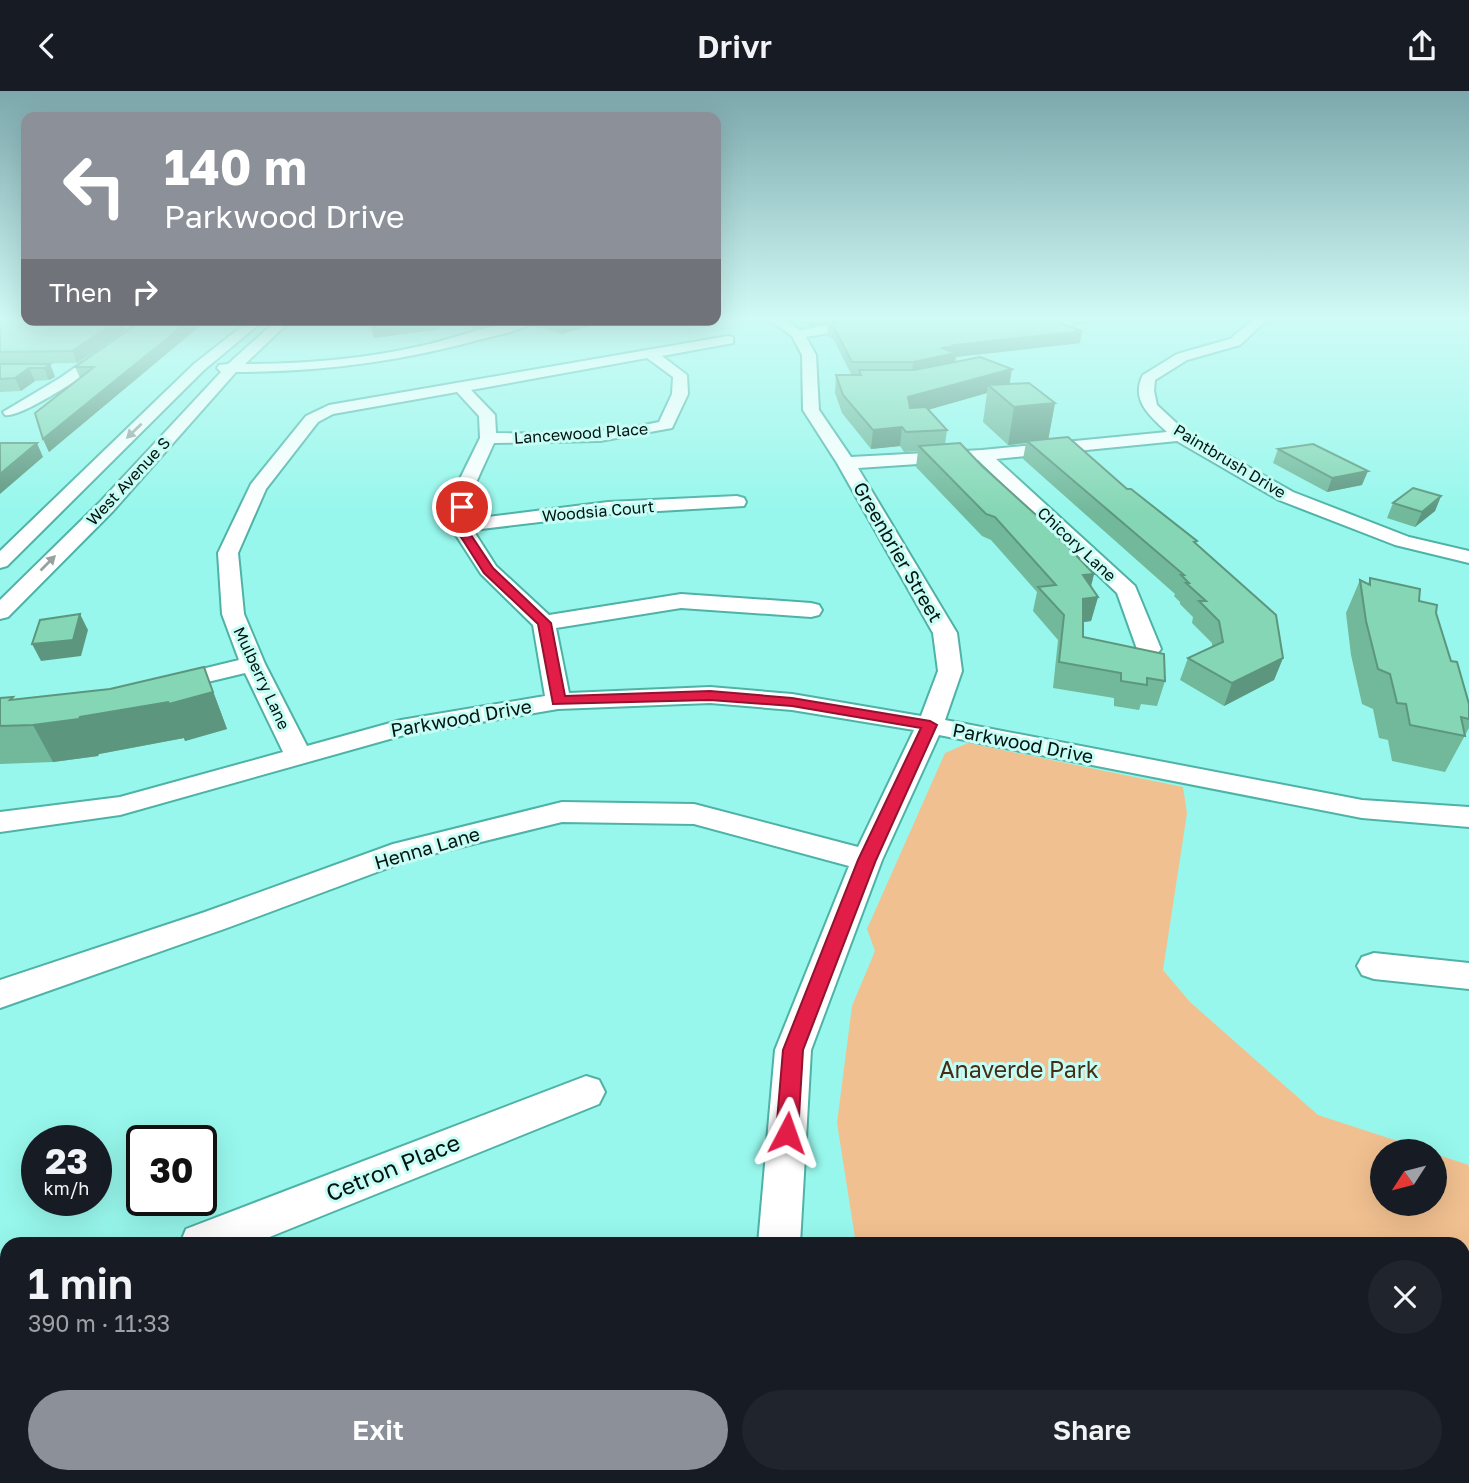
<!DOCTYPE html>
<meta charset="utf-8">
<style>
:root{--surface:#171b24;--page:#20242c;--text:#f1f3f6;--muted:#9ea1a6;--accent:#8c9099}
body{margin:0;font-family:"Golos Text",sans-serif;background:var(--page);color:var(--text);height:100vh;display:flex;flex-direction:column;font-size:26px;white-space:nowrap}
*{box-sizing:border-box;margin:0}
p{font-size:23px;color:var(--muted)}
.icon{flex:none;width:38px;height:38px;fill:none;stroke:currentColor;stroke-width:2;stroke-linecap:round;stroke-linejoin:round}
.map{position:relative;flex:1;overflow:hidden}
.panel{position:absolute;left:0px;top:1146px;width:1470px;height:247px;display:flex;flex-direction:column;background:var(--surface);border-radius:21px 21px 0 0;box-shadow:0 7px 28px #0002}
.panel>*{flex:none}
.guide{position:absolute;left:21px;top:21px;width:700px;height:214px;border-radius:14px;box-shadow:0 7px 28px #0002;background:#8c9099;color:#fff;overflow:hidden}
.needle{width:46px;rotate:234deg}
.tools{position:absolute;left:1370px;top:1048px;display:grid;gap:14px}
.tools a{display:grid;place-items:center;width:77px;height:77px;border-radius:50%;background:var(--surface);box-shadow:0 7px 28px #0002;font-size:35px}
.speed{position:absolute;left:21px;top:1034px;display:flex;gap:14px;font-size:35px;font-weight:700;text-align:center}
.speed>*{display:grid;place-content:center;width:91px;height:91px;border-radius:50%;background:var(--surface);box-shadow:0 7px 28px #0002;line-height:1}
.speed small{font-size:18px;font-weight:400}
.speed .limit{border:4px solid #111;border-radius:10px;background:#fff;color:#111}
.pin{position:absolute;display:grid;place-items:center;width:60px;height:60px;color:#fff;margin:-30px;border:4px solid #fff;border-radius:50%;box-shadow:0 2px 7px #0007}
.me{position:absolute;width:77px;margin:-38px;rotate:4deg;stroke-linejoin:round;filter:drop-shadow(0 0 5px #0008)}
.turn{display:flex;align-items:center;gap:24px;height:147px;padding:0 28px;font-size:32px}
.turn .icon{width:91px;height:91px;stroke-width:2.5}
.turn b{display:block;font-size:49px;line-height:60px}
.then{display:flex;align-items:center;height:66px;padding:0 28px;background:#0003;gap:14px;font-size:26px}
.round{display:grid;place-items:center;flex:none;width:74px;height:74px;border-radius:37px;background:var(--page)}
.overview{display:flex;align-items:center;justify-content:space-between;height:119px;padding:0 28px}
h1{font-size:42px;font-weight:600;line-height:52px}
.primary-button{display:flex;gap:14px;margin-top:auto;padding:14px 28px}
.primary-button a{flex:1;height:80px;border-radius:42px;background:var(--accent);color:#fff;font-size:28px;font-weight:600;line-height:80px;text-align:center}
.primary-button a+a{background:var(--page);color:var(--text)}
header{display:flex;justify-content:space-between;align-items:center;height:91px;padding:0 28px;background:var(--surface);font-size:32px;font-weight:600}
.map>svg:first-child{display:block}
.green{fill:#f1c090}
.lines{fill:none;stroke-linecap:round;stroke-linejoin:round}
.minor-casing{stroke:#4fb2a7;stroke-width:4}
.minor{fill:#fff;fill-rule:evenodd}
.wall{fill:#72b89b}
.shaded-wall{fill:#5d967e}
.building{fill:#85d6b4;stroke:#5d967e;stroke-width:2}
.oneway{fill:#99a1a0}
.route{fill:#e11d48;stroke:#92132f;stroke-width:2}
.labels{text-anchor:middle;stroke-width:6;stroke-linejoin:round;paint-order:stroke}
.far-street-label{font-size:16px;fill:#011412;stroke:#c6fdf5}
.street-label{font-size:19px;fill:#011412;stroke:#c6fdf5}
.near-park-label{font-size:23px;fill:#452e15;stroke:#c6fdf5}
.near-street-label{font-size:23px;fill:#011412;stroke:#c6fdf5}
</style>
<header><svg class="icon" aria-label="back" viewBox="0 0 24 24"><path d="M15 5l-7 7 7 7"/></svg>Drivr<svg class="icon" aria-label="share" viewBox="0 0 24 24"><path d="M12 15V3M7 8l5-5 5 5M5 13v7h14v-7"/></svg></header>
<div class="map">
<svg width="1469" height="1392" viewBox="0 0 1469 1392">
<rect width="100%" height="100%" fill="#97f7ec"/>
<!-- green -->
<path class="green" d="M968,652l215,44 4,26 -24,157 27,32 128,113 110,36h-46v53h53v-50l34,11v318h-530l-3,-6h527v-233h-607l-19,-121 15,-117 23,-55 -8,-22 78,-176z"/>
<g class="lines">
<!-- minor casing -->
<g class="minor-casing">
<g id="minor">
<path d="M767,227h15l18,12 70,-12h28l-6,4 -86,15 10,18 3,55 32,47 131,-7 185,-18c-17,-16 -37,-32 -24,-57l34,-21 53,-15 25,-21h14l-29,27 -53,15 -32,20 -1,11 3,14 29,27 107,60 116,45 60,14v12l-74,-18 -116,-45 -102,-59 -181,18 139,127 26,63 -4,5h-16l-4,-5 -20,-56 -139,-133 -120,8 99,165 5,38 -17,49 417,80 107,7v20l-107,-9 -423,-83 -57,125 -71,190 -11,194h-42l17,-194 74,-184 -155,-42 -132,-2 -150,37 -185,69 -227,80v-28l205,-68 188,-68 169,-42 132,2 164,43 56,-117 -122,-20 -82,-7 -152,6 -154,26 -284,80 -120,17v-20l120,-15 163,-45 -38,-79 -75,18 -9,-2 -3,-5 3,-5 78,-19 -17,-46 -4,-61 33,-69 55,-68 23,-11 399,-69 5,1v6l-71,13 25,19 1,19 -16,34 -72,13 -106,2 -20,44 -3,32 137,-17 129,-6 7,2 2,4 -2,4 -136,8 -135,16 23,36 53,49 132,-21 130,9 8,2 3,5 -3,5 -8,2 -130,-9 -125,20 13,65 141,-6 82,7 129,22 17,-45 -5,-38 -96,-170 -34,-53 -1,-55 -10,-19zM647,267l26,19 -1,17 -13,28c-53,12 -108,12 -163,11l-1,-18 -24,-25zM457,301l22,24 1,22 -24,49 -6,39 31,48 52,51 12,71 -144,24 -94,26 -42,-82 -21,-50 -6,-61 28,-64 52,-67 15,-8z"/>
<path d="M1045,227h17l11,6 -7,4z"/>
<path d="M143,229h15c-17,18 -133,100 -153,95l-2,-3 57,-34z"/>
<path d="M250,229h14l-60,50 -197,196 -7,2v-17l194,-187z"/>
<path d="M277,229h14l-46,44c59,0 119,-5 176,-18 38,-8 77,-26 115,-26 -12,10 -35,14 -50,18 -82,23 -165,34 -250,34l-123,139 -105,106 -8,2v-19l99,-97 122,-131 -4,-4 2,-3 9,-1z"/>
<path d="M1374,862l95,10v26l-95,-10 -12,-4 -5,-9 5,-9z"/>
<path d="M586,985l13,4 6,12 -6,12 -347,140h-72l6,-15z"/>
<path d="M7,1207v46l-7,2v-46z"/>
<path d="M850,1386h51l2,6h-51z"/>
</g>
</g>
<!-- minor -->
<use href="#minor" class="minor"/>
</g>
<!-- wall -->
<g class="wall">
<path d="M0,227l126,12 -49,33 -77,1z"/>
<path d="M799,227h56l-45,8z"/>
<path d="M1062,227l-1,5 19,20 -124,14 -1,5 100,41 -7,36 79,50 69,55 87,114 -9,22 -50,26 -44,-26 8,-22 24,-11v-4l-20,-20 1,-6 -13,-13v-2l-6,-6 1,-2 -152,-135 3,-16 -18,2 -25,-23 4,-29 -59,17 19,20 -2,14 37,22 112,108 -3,13 7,10 -7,24 -8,1v15l82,44 -8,25 -16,-2 -2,6 -25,-4v-8l-61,-10 5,-48 -25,-29 4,-19 -46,-52 -9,-4 -66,-69 2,-16 -14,1 -4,-6 -29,3 -29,-36 -7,-20 1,-18 15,-1 -17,-34 -7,-4 1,-12z"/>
<path d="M1067,227h47l-39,7 -1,-3z"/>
<path d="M143,229h64l-158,132 -6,-13 37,-61 -5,-11z"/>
<path d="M367,229h71l1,9 -65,9z"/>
<path d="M532,229h79l-50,14 -29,-8z"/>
<path d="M0,273h50l5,13 -6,3 -14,1 -14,10 -21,1z"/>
<path d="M1278,358l84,36 -35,7 -54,-29z"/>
<path d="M1441,405l-6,15 -20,16 -28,-9 6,-15z"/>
<path d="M1370,487l49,23 17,12 15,48 18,43v24l-24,44 -53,-11 -4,-21 -9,-2 -6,-29 -11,-5 -11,-49 -5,-42 14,-33 8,4z"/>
<path d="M204,576l23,62 -42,12 -1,-3 -85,16 -1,2 -45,6 -53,2v-66l14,2 96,-11z"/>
</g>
<!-- shaded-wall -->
<g class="shaded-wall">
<path d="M811,227h44l-45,8z"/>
<path d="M1055,227h7l-2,10 -10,-9z"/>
<path d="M1077,227h37l-39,7z"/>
<path d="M119,229h3l4,10 -49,33 -5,-12z"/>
<path d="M190,229h17l-158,132 -6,-13z"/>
<path d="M416,229h22l1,9 -65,9 -2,-12z"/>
<path d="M470,229h38l-36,9z"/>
<path d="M565,229h46l-50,14 -1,-12z"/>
<path d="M1082,240l-2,12 -124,14 -2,9 -42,8 1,-12 28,-14 13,-3z"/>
<path d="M50,273l5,13 -6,3 -5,-12z"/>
<path d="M29,277l6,13 -14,10 -6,-13z"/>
<path d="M1012,278l-3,18 -21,-2 -1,8 -81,23 2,-19z"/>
<path d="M1055,312l-7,38h-21l-1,2 -18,2 6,-38z"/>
<path d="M902,336l-2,19 -29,3 2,-19z"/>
<path d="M37,352l6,14 -43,37v-20z"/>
<path d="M1368,380l-6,14 -35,7 5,-14z"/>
<path d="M1441,405l-6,15 -20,16 7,-15z"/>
<path d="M1094,483l-6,23 -5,-22z"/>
<path d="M1098,506l-7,24 -14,2 6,-24z"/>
<path d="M80,523l8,16 -7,26 -40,5 -9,-17z"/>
<path d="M1283,567l-9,22 -50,26 8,-23z"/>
<path d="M204,576l23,62 -42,12 -1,-3 -85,16 -1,2 -45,6 -20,-37 47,-8z"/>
</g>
<!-- building -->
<g class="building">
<path d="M0,227h26v2h93l-47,31 -72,1z"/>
<path d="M864,227h191l-5,1 32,12 -128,14 2,1 -15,2 15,5 -43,9h-61l-18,-34 -6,-4z"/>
<path d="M143,229h47l-147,119 -8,-26 59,-46h-19z"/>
<path d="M369,229h47l-44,6z"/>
<path d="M980,266l32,12 -104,28 2,11 16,-1 21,23 -41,2 -4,-5 -29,3 -30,-35 -7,-20h25l-2,-5h55z"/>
<path d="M0,273h50l-6,4h-15l-14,10 -15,1z"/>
<path d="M1029,292l26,20 -41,4 -26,-22z"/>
<path d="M1068,346l59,52h4l66,52 -3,1 82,73 7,43 -51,25 -44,-25 35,-16 -4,-21 -20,-20h7l-20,-18h3l-8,-8h3l-157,-134z"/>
<path d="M0,352h37l-37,31z"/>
<path d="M960,352l22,23 64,58 48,50 -11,1 15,22 -15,2v38l81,17 1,27 -18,-3v7l-26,-4v-8l-62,-11 5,-47 -26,-28 18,-2 -61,-68 -9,-3 -67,-68z"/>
<path d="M1313,353l55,27 -36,7 -54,-29z"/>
<path d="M1413,397l28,8 -19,16 -29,-9z"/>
<path d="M1370,487l50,11 -1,12 18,4 -1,8 15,48 6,1 12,42v15l-8,-2 4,19 -55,-11 -4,-21 -9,-1 -7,-29 -12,-5 -12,-48 -6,-41 10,5z"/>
<path d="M80,523l-7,26 -41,4 8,-24z"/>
<path d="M204,576l9,25 -44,12 -1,-2 -88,15 -1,2 -46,6 -33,1v-28l13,-1 -3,3 100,-11z"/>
</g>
<!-- one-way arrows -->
<defs><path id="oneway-solid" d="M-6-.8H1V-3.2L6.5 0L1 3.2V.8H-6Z" transform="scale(1.75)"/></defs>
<g class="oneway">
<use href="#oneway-solid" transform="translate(134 340) rotate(136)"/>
<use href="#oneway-solid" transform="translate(48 472) rotate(-45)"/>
</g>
<!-- sky -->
<linearGradient id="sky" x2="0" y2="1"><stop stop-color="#7ca7ac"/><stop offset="0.54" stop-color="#d0fbf6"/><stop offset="1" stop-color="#d0fbf6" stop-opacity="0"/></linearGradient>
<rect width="1469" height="422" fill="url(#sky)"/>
<!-- route -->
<path class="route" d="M462,413l6,3 -3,19 28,42 58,55 14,73 145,-5 82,7 138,23 7,4 -61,135 -73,190 -5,83 -3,8 -8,2 -8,-2 -3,-8 7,-83 75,-190 63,-132 -129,-22 -82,-6 -157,4 -15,-80 -54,-51 -30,-47 3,-19z"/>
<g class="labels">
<!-- far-street labels -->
<g class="far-street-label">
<text transform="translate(581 342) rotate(-4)" y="6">Lancewood Place</text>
<text transform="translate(1230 370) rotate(31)" y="6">Paintbrush Drive</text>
<text transform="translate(128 390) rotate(-47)" y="6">West Avenue S</text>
<text transform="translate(598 420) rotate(-5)" y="6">Woodsia Court</text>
<text transform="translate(1077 453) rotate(43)" y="6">Chicory Lane</text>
<text transform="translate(262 587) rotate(65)" y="6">Mulberry Lane</text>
</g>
<!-- street labels -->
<g class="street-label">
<text transform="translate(898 461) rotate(60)" y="7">Greenbrier Street</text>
<text transform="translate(461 627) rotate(-10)" y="7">Parkwood Drive</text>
<text transform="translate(1023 652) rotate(11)" y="7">Parkwood Drive</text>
<text transform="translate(427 757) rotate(-16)" y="7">Henna Lane</text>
</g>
<!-- near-park labels -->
<g class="near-park-label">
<text x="1019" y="987">Anaverde Park</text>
</g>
<!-- near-street labels -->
<g class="near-street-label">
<text transform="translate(393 1077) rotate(-22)" y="8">Cetron Place</text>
</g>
</g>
</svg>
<div class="tools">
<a><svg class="needle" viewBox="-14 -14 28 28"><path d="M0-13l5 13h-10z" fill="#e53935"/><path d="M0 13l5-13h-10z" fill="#9ea1a6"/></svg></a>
</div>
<div class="speed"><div>23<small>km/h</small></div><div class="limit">30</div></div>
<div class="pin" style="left:462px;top:416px;background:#d93025"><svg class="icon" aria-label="arrive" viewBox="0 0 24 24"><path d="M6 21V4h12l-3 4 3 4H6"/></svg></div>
<svg class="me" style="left:787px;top:1042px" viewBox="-20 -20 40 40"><path d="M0-17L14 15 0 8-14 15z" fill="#e11d48" stroke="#fff" stroke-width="4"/></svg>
<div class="guide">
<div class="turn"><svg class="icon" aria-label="left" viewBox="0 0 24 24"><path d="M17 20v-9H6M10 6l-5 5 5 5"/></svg><div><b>140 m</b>Parkwood Drive</div></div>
<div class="then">Then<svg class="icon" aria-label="right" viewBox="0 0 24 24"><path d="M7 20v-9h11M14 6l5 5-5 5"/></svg></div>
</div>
<section class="panel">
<div class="overview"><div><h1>1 min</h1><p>390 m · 11:33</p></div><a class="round"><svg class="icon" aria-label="close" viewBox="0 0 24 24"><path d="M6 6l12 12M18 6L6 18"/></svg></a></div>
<div class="primary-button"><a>Exit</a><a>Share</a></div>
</section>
</div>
